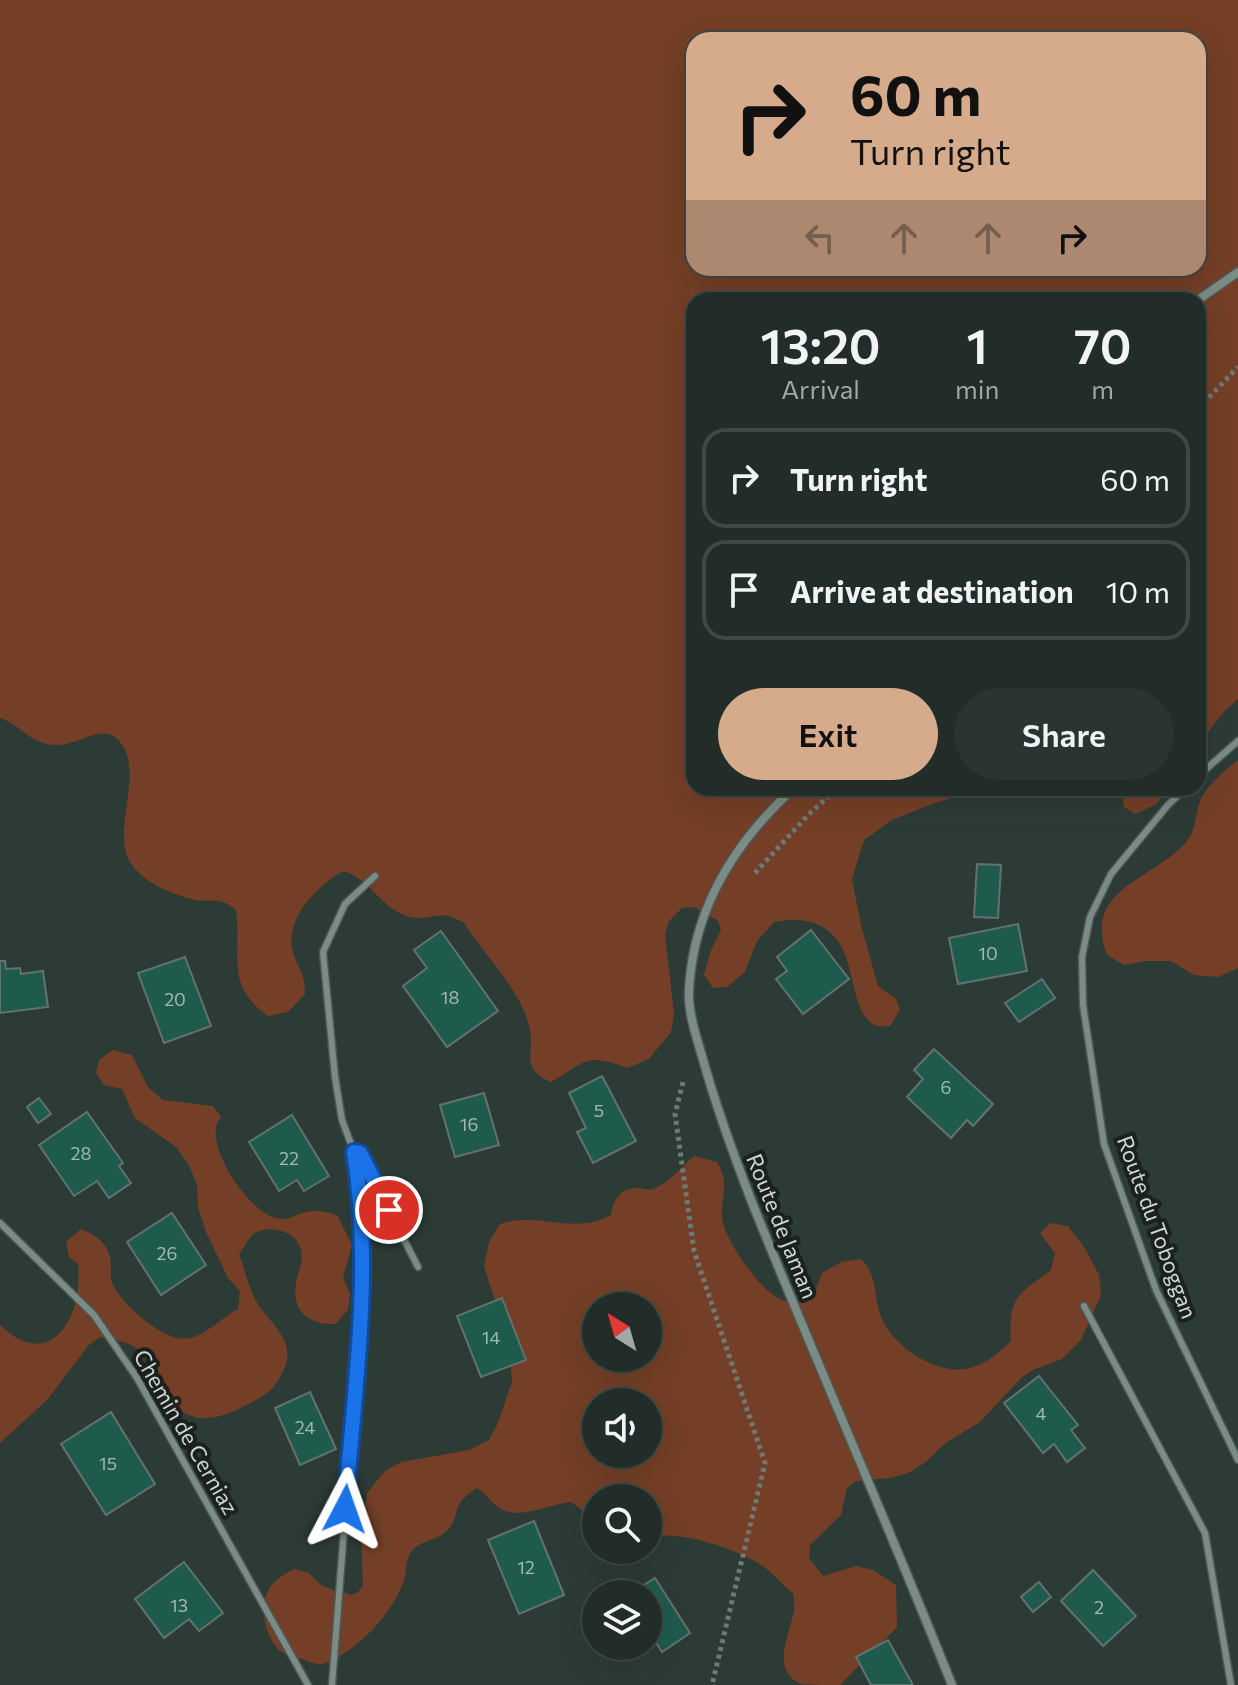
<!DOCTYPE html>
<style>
:root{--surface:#222c29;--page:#2a3431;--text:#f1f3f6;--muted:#a2a7a8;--line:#3f4846;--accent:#d6ab8b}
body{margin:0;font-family:Commissioner,sans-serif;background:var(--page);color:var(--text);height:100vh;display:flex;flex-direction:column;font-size:30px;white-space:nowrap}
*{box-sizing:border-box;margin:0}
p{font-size:26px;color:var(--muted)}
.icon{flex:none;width:44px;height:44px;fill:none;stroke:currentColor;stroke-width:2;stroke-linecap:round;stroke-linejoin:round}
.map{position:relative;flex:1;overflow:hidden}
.details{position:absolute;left:686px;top:292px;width:520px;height:504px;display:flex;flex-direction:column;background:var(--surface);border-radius:24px;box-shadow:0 8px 32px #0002,0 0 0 2px var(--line)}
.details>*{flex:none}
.hud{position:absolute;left:686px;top:32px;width:520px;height:244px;border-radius:24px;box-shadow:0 8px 32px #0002,0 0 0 2px var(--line);background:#d6ab8b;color:#111;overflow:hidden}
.needle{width:52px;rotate:323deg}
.controls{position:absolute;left:582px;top:1292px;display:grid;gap:16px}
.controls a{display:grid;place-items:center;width:80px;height:80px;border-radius:50%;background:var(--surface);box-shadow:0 8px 32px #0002,0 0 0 2px var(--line);font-size:40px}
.pin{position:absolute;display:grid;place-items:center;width:68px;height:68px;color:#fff;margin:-34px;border:4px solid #fff;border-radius:50%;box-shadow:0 2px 8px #0007}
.me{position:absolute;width:88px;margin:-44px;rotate:4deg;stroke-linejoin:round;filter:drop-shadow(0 0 6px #0008)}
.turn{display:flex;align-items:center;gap:28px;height:168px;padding:0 32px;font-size:36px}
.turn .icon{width:104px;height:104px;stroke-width:2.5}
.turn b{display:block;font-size:56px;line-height:68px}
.lanes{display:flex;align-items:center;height:76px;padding:0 32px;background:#0003;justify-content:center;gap:40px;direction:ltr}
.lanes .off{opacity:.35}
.eta{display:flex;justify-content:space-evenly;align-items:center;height:136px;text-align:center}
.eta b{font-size:48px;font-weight:600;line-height:56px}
.cta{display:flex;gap:16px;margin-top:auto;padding:16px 32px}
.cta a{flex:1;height:92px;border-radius:48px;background:var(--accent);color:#111;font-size:32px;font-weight:600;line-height:92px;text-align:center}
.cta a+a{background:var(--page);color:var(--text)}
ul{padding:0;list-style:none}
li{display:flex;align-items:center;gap:24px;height:100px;margin:0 16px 12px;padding:0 16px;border:4px solid var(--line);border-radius:24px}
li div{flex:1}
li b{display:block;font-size:30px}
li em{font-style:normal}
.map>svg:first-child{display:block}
.green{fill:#743f26;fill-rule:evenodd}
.building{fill:#1f5b4d;stroke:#63726d;stroke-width:2}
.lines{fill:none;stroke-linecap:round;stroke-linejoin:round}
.lane-casing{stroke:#4c5855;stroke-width:9}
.street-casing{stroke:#4c5855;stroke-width:11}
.path{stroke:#6e7a76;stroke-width:5;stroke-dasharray:4 4;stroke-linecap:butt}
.lane{stroke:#7b8b86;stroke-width:6}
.street{stroke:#7b8b86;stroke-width:8}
.route-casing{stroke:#114b97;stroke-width:20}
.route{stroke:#1a73e8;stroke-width:14}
.labels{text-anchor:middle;stroke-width:8;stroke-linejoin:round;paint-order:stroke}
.number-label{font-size:18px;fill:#a2b8b2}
.street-label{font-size:22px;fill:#ced7d4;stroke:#1a211f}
</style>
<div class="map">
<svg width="1238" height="1685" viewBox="0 0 1238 1685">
<rect width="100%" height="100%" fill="#2d3b37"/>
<!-- green -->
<g class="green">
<path d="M0,0h1238v699l-16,15 -24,31v-445h-504v488h288l-55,18 -35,14 -28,20 -12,39 9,46 17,61 18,13 4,11 -10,16c-4,0 -9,1 -13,0 -37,-15 -9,-99 -78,-106 -8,-1 -17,1 -25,2l-17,19 -12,31 -18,15 -14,1 -9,-13 7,-25 10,-20 -3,-9 -24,-14 -12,1 -13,13 -4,14 9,79 -3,18 -22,27 -22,9c-44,-16 -40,-6 -76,14 -32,-15 -16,-26 -21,-52 -6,-36 -46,-76 -66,-107 -28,-18 -36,2 -60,-8 -25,-10 -35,-37 -61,-44 -26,15 -59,48 -50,81 5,19 12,18 12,42l-17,18 -20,4c-44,-32 -26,-60 -32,-106 -17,-14 -21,-7 -40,-10 -22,-5 -49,-15 -63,-34 -24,-28 9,-85 -9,-118 -16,-30 -41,-4 -65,-3 -31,0 -35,-19 -59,-27zM694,40h504v228h-504z"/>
<path d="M1238,760v208l-20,9 -24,-2 -23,-14h-26l-21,4 -17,-10c-25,-67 46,-74 80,-114 10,-11 8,-33 16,-46 8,-13 23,-26 35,-35z"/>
<path d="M1121,788h46l-10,16 -22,10 -11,-7z"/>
<path d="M113,1050l19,5 16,32 15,13 50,6 8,11c-2,3 -5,7 -5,11 -4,28 33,83 60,90 11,3 14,-1 24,-4 13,-5 24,-3 37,1l15,30 -9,32 7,17 -2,16 -13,14c-26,1 -44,-13 -39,-41 2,-13 9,-22 4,-36 -5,-17 -33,-23 -47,-13 -5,5 -9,14 -14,20 6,15 9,33 17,47 16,26 44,41 25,74 -6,11 -9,16 -20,22 -35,20 -68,37 -96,-3 -10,-14 -12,-31 -25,-43 -11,-10 -26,-11 -40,-14l-11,8 -41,54 -48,44v-118c52,50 84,-11 78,-61l-9,-7 -3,-15 15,-13c17,7 29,16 30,35 0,6 -1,14 1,19 9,21 54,62 79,55 19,-6 30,-20 47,-29l2,-18 -12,-13 -22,-46 -8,-25 -1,-22 -8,-20 -13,-18 -41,-29 -13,-29 -18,-4 -8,-12 3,-13z"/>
<path d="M694,1156l23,6c13,21 4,33 5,55 2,23 38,73 58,82 7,4 16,3 25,3l10,-10 7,-19 19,-11 20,-3c19,18 11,41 22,62 14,28 55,55 87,47 17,-4 29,-16 41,-27 -3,-45 7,-46 40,-71l4,-17 -15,-20 11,-10 17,3 18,24 13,25 2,20 -20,45 -19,19 -29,11 -11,7 -42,45 -36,22 -18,18 -18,11 -18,5 -34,3 -9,7 -6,27 -31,30 -1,13 14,18 33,-10 17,4 23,15 1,42 -57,58c-11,0 -27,0 -38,-1 -32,-11 -13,-50 -8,-72 1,-6 0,-12 -1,-19 -11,-8 -18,-18 -29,-26 -23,-17 -88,-39 -116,-29v-40h-52v40l-11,-14 -4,-15 -10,-7c-21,2 -51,18 -70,7 -9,-5 -14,-15 -24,-21 -27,18 -14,19 -27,39 -10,15 -28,11 -39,25 -6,8 -4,20 -7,29 -14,35 -41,63 -73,80 -12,6 -18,2 -29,-2 -7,-2 -17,-4 -23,-9 -14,-15 -21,-44 -9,-63 6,-8 16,-14 24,-18l15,4 13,13 30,9 6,-3 5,-6 -2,-55 6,-38 18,-22 16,-9 68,-12 20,-10 8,-15 15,-43 -3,-39 -25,-77 5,-24 11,-18c40,-13 72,12 111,-9 2,-14 8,-25 23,-27 6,-1 13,3 19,1 15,-5 29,-22 41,-33zM596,1306h52v52h-52zM596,1402h52v52h-52z"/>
</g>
<!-- building -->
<g class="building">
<path d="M977,864l24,1 -3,53 -24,-1z"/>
<path d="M1018,924l9,47 -69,13 -9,-46z"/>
<path d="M811,930l38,49 -46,35 -27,-35 11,-8 -10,-14z"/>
<path d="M441,931l57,80 -51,36 -44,-61 24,-18 -13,-18z"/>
<path d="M185,957l26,69 -47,17 -26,-70z"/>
<path d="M0,961h5l1,8 14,-1 1,6 22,-3 5,36 -48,6z"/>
<path d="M1042,979l13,19 -36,24 -14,-19z"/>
<path d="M934,1049l59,55 -20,22 -6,-6 -16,18 -44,-41 16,-18 -9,-9z"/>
<path d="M602,1076l34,65 -43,22 -16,-31 9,-4 -17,-35z"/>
<path d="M484,1093l15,52 -44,12 -15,-52z"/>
<path d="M39,1098l12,16 -13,9 -11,-16z"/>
<path d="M87,1112l36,51 -4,3 12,17 -22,15 -12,-17 -23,15 -35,-51z"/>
<path d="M292,1115l37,61 -25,15 -7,-11 -18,11 -30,-49z"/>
<path d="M172,1213l34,52 -45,30 -34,-53z"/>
<path d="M502,1298l24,62 -45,17 -24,-61z"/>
<path d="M1039,1376l39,49 -7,5 14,18 -18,14 -13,-18 -11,9 -39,-50z"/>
<path d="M310,1392l26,57 -36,16 -25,-57z"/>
<path d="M111,1412l44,72 -49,31 -45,-71z"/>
<path d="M534,1521l30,74 -45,19 -31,-74z"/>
<path d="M184,1562l39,51 -24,18 -10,-12 -25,19 -29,-39z"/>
<path d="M1093,1570l43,46 -33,30 -42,-45z"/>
<path d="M655,1578l35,55 -28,19 -14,-22v-36h-18z"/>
<path d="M1039,1582l12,15 -18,15 -12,-15z"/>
<path d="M888,1640l25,45h-42l-15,-28z"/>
</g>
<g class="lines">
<!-- lane casing -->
<g class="lane-casing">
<g id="lane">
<path d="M1198,776l40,-35"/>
<path d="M1186,788l-18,17 -57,69 -21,43 -8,40 1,48 21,139 52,146 82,170"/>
<path d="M354,1152l6,1 58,114"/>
<path d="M0,1223l94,92 43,63 171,307"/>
<path d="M1084,1306l121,227 26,152"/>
<path d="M332,1685l30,-388 -1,-77 -7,-68 -12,-32 -7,-43 -12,-125 22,-48 30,-28"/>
</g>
</g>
<!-- street casing -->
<g class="street-casing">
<g id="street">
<path d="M1198,300l40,-28"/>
<path d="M794,788c-59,54 -101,121 -105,203 -1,21 7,45 13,65 14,51 32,100 51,149 65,161 135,319 199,480"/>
</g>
</g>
<!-- path -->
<g class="path">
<path d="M1198,409l40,-42"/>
<path d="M755,873l54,-59 29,-26"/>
<path d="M683,1082l-8,32 19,137 71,212 -53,222"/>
</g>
<!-- lane -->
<use href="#lane" class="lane"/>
<!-- street -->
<use href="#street" class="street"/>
</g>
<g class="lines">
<!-- route casing -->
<g class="route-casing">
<path id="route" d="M345,1509c9,-117 28,-240 9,-357l6,1 29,57"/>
</g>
<!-- route -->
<use href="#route" class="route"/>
</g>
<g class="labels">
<!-- number labels -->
<g class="number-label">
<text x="988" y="960">10</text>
<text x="450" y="1004">18</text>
<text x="175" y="1006">20</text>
<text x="946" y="1094">6</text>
<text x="599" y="1117">5</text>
<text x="469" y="1131">16</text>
<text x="81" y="1160">28</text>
<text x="289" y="1165">22</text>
<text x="167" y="1260">26</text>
<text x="491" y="1344">14</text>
<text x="1041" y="1420">4</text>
<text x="305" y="1434">24</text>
<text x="108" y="1470">15</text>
<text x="526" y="1574">12</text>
<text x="179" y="1612">13</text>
<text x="1099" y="1614">2</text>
</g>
<!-- street labels -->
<g class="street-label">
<text transform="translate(782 1226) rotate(68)" y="8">Route de Jaman</text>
<text transform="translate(1157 1227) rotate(70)" y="8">Route du Toboggan</text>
<text transform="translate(186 1432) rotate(60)" y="8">Chemin de Cerniaz</text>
</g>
</g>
</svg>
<div class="controls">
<a><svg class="needle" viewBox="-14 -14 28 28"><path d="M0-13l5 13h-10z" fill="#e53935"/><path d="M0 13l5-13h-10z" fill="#a2a7a8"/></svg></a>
<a><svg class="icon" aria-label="sound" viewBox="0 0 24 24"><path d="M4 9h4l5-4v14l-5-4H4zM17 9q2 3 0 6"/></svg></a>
<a><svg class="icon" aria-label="search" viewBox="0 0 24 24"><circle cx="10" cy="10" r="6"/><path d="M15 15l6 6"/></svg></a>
<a><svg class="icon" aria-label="layers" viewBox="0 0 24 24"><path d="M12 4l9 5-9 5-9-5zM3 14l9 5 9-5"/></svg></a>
</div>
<div class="pin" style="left:389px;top:1210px;background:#d93025"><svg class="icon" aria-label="arrive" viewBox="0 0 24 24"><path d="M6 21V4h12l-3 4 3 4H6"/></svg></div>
<svg class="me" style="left:345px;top:1509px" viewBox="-20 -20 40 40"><path d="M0-17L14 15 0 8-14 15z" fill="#1a73e8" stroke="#fff" stroke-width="4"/></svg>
<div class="hud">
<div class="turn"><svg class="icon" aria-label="right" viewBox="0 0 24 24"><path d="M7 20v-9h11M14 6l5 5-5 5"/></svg><div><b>60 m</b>Turn right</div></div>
<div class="lanes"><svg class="icon off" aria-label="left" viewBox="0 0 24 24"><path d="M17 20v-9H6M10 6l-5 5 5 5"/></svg><svg class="icon off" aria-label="ahead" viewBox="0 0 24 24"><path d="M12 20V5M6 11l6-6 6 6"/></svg><svg class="icon off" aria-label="ahead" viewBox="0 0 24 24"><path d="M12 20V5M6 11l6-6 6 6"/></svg><svg class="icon" aria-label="right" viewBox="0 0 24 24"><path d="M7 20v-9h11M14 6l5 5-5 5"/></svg></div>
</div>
<section class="details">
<div class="eta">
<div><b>13:20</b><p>Arrival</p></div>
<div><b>1</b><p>min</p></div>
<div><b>70</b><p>m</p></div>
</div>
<ul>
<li><svg class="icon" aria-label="right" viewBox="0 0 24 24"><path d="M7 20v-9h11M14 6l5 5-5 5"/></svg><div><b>Turn right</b></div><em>60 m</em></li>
<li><svg class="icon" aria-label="arrive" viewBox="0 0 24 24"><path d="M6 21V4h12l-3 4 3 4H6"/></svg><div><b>Arrive at destination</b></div><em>10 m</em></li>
</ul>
<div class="cta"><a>Exit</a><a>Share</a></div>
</section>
</div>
